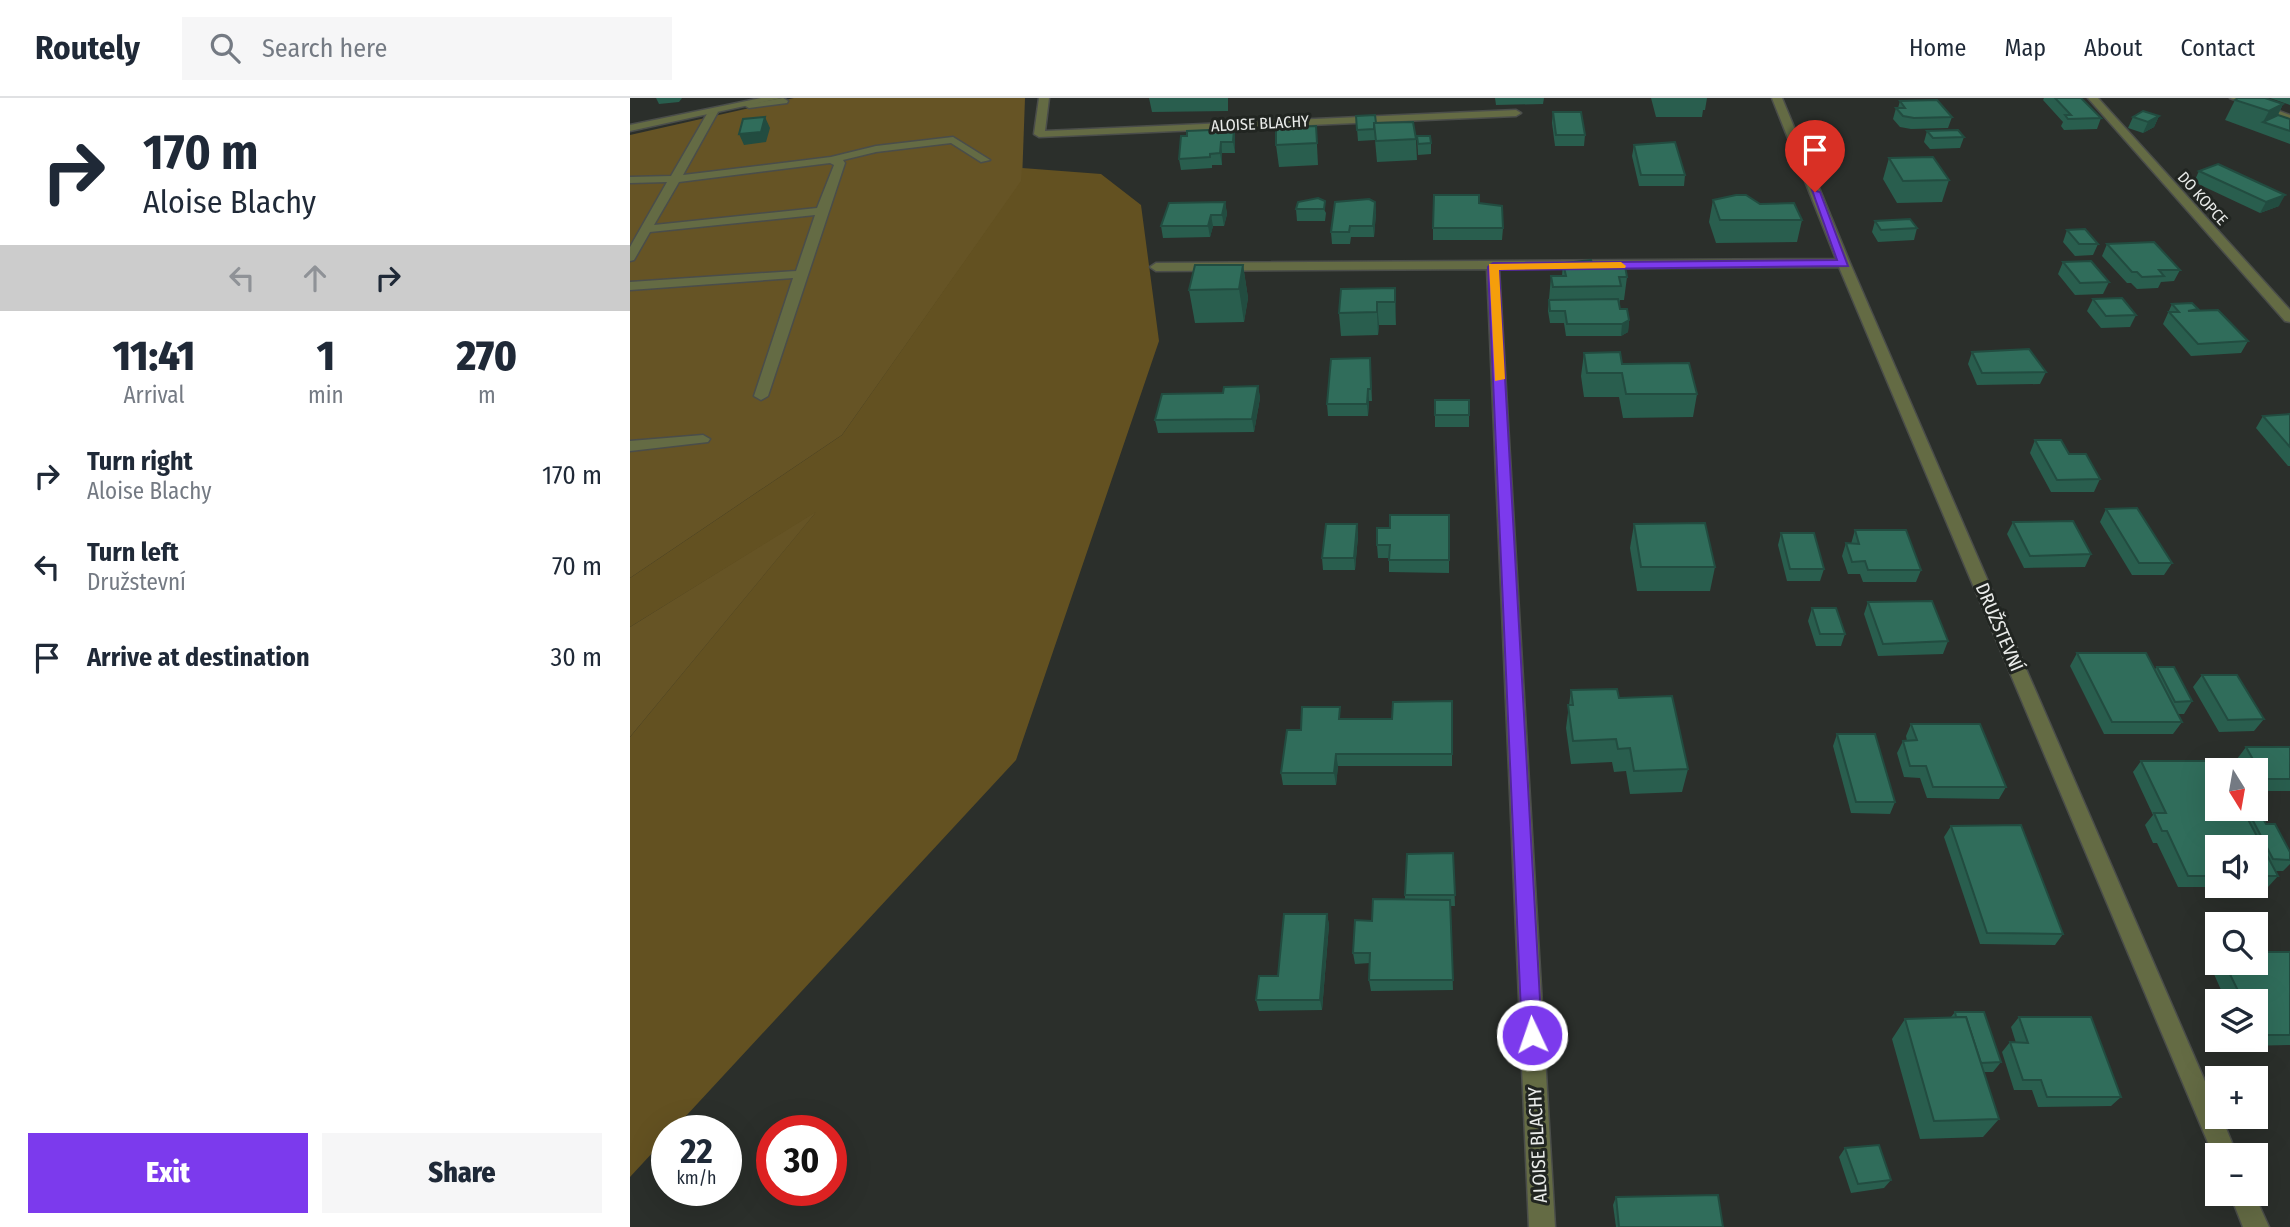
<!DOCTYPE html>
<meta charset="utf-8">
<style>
:root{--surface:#fff;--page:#f6f6f7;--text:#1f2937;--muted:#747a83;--line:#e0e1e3;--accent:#7c3aed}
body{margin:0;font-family:"Fira Sans Condensed",sans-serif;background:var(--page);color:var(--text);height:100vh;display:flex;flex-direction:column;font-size:26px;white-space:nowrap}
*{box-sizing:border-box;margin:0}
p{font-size:23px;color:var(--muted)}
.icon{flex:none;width:38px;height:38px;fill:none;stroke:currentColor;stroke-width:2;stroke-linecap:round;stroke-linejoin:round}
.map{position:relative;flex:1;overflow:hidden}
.side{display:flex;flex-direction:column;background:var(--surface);width:630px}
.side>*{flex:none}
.hud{background:#fff;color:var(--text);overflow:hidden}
.needle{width:46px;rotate:169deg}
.fabs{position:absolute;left:1575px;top:660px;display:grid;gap:14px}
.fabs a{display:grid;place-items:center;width:63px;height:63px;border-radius:0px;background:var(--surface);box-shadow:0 7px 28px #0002;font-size:35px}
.speed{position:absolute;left:21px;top:1017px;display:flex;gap:14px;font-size:35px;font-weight:700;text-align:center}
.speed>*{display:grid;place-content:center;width:91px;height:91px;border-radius:50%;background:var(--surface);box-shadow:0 7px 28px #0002;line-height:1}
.speed small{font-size:18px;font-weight:400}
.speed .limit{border:10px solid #d22;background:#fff;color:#111}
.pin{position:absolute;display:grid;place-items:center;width:60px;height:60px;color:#fff;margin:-72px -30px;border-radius:50% 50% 50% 0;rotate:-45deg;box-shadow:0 0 7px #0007}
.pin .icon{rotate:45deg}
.me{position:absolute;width:77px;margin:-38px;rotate:357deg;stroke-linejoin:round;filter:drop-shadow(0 0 5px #0008)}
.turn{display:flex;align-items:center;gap:24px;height:147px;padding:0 28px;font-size:32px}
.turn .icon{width:91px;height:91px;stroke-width:2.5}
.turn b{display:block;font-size:49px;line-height:60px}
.lanes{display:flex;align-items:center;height:66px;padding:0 28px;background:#0003;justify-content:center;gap:35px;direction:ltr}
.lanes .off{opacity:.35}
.eta{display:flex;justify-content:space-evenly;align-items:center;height:119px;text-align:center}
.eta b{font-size:42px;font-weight:800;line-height:49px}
.primary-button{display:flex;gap:14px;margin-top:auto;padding:14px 28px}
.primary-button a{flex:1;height:80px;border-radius:0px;background:var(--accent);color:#fff;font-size:28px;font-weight:800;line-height:80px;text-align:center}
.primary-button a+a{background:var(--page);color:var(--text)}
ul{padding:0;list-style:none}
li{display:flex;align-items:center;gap:21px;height:91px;padding:0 28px}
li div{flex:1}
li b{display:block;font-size:26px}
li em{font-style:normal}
header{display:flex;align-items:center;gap:42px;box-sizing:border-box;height:98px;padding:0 35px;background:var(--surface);border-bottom:2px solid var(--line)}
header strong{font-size:33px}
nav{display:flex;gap:38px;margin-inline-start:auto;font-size:24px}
.search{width:490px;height:63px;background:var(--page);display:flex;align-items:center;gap:18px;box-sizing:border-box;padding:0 24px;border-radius:0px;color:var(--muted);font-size:26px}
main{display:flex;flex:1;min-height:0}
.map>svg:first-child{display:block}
.green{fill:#665425}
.forest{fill:#635121}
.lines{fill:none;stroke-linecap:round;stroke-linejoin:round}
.lane-casing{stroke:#4a4d4a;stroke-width:3}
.street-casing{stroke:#4a4d4a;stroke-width:3}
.lane{fill:#646b44;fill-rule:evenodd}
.street{fill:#646b44;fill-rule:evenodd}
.wall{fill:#295e4e;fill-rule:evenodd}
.shaded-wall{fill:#224c40}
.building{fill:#306d5b;stroke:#224c40;stroke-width:2}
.route{fill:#7c3aed;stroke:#51269a;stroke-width:2}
.slow{fill:#f59e0b}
.labels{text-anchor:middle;stroke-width:6;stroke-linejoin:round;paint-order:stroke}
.far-street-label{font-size:16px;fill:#eaecea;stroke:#212521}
.street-label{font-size:19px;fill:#eaecea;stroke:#212521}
</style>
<header>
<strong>Routely</strong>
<div class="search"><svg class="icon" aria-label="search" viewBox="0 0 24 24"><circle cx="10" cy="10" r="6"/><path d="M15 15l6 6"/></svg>Search here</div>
<nav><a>Home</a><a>Map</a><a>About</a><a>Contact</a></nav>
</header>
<main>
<section class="side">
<div class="hud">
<div class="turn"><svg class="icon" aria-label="right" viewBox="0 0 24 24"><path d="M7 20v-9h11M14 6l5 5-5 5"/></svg><div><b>170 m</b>Aloise Blachy</div></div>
<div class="lanes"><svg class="icon off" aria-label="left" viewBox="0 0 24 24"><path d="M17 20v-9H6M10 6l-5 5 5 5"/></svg><svg class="icon off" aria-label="ahead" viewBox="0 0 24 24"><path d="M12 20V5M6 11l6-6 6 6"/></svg><svg class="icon" aria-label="right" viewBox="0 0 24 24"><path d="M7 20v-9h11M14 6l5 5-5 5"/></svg></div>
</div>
<div class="eta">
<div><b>11:41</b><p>Arrival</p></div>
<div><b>1</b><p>min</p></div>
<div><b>270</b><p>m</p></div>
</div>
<ul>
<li><svg class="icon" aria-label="right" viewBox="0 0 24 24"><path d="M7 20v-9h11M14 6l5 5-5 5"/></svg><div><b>Turn right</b><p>Aloise Blachy</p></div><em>170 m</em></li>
<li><svg class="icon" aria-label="left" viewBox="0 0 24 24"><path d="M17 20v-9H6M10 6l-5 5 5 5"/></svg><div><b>Turn left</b><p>Družstevní</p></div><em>70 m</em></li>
<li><svg class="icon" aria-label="arrive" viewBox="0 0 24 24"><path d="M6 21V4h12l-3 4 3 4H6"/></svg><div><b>Arrive at destination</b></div><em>30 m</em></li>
</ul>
<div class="primary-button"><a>Exit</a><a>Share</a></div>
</section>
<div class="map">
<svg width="1660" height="1129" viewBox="0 0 1660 1129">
<rect width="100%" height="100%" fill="#2b2f2b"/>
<!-- green -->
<g class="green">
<path d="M164,0h231l-3,83 -180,254 -212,143v-443z"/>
<path d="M188,412l-188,227v-110z"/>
</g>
<!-- forest -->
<path class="forest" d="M392,70l79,6 40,31 18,136 -143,419 -343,370h-6v7l-37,40v-440l186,-225 -186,115v-49l212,-143 179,-254z"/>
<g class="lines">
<!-- lane casing -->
<g class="lane-casing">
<g id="lane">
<path d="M153,0l5,3 -1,2 -38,5 -5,-3z"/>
<path d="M83,11l5,3 -35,63 148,-18 45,-11 77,-9 37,23 -9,2 -30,-19 -75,9 -33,8 2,3 -77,233 -7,4 -7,-4 39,-118 -163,12v-8l166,-11 19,-56 -165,17 -16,28 -4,1v-14l37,-65 -37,1v-6l41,-1 37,-64zM200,65l4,2 -17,43 -163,17 25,-43z"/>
<path d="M73,337l7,4 -2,3 -78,9v-10z"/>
</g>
</g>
<!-- street casing -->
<g class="street-casing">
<g id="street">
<path d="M131,0h20l-151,33v-6z"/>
<path d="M409,0h10l-4,33 471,-21 5,3 -5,3 -477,21 -5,-3z"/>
<path d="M1142,0h10l68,165 367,846v7h4l16,39h-20v9l-378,-897 -340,2 56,958h-26l-42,-958 -331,2 -6,-4 6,-4 680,-4z"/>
<path d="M1458,0h10l192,212v12l-5,-1z"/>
<path d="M1600,0h14l46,17v6z"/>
<path d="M1600,1096h24l15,33h-26z"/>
</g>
</g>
<!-- lane -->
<use href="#lane" class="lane"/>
<!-- street -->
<use href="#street" class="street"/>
</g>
<!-- wall -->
<g class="wall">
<path d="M26,0h26l-3,4 -20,2z"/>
<path d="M519,0h79v13l-76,1z"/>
<path d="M865,0h49l-1,6 -47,1z"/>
<path d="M1017,0h60l-2,12h-2l-1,7h-46l-5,-19z"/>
<path d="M1414,0h37l20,20 -4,11 -33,1 -3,-4 2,-4 -20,-22z"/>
<path d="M1640,0h20v7z"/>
<path d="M1605,2l48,4 -5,11 12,4v25l-65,-24z"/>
<path d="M1270,3l52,16 -4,11 -37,1 -11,-2 -7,-8 3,-11h2z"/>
<path d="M923,14l32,23 -1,11h-29l-3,-23z"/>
<path d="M726,18l60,23 1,21 -40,2 -2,-22 -17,1z"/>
<path d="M1529,18l-5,11 -11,6 -15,-5 5,-11z"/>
<path d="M686,28l2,39 -39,2 -3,-22z"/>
<path d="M604,31l1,11v13h-13v12h-10v3l-31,2 -2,-11z"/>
<path d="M1297,33l37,6 -4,11 -30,1 -6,-7z"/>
<path d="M787,38l14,7v11l-13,1z"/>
<path d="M1004,47l51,30 -1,11h-45l-7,-30z"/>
<path d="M1259,60l60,22 -7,22 -45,1 -14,-24z"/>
<path d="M1569,73l80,35 -19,7 -66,-31z"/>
<path d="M688,100l8,15 -1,8h-28l-1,-12z"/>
<path d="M1083,102l47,4 42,16 -5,22 -81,1 -7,-21z"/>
<path d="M595,104l2,12 -3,12h-11l-3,11 -47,1 -2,-12z"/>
<path d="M745,104l1,11 -2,24h-23l-1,7h-18l-1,-12z"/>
<path d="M849,105l24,25 -1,12h-69v-12z"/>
<path d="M1245,123l42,7 -3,12 -36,2 -6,-10z"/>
<path d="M1437,132l31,14 -5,11 -18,1 -12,-14z"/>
<path d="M1477,146l73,26 -6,11 -13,1 -3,6 -21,1 -6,-6h-4l-25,-27z"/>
<path d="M1433,164l46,20 -6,12 -28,1 -17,-21z"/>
<path d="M933,165h29l35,14 -3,23h-4l-1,5 1,4 9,11 -1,12 -7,4h-55l-2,-13h-14l-2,-12 3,-35h11z"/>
<path d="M613,167l5,33 -4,24 -49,1 -6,-33z"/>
<path d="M765,190l1,37h-17l-1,10 -37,1 -2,-23z"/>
<path d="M1463,201l43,16 -6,12 -29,1 -14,-17z"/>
<path d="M1542,206l26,5 -1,2 51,30 -7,12 -50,3 -28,-32z"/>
<path d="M1342,254l74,20 -6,12 -63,1 -9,-21z"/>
<path d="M954,255l38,11 75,30 -4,23 -70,1 -4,-21h-35l-3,-21z"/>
<path d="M740,260l2,43h-3l-1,15h-40l-1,-12z"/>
<path d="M628,288l2,12 -6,34 -96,1 -3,-13 68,-27z"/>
<rect x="805" y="302" width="34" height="27"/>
<path d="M1660,316v52h-2l-32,-38 7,-12z"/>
<path d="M1405,342l65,39 -6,13h-43l-21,-39z"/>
<path d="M1476,411l66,54 -8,12h-32l-32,-53z"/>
<path d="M819,417v58l-60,-1v-14h-11l-1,-13 13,-17z"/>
<path d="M1383,424l78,32 -6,13 -61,1 -17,-34z"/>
<path d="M727,426l1,12 -3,34h-32l-1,-12z"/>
<path d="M1004,426l81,43 -5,24h-73l-7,-43z"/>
<path d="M1225,432l66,40 -5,12h-53l-3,-8h-12l-6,-18 4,-13 5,1z"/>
<path d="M1151,435l43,36 -4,12h-33l-9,-36z"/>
<path d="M1238,504l80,39 -5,13 -65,2 -14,-42z"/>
<path d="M1182,510l33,26 -4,12h-25l-8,-25z"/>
<path d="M1447,555l78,16 2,-2 35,34 -8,13h-6l4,8 -9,12h-69l-34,-68z"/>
<path d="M1572,577l62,44 -10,12 -35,1 -26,-45z"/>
<path d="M941,592l48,8 69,71 -6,23 -52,2 -4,-23 -12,1 -2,-10 -41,2 -5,-36z"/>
<path d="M822,603v65h-114l-2,19h-53l-2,-12 20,-43 40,-11h51z"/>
<path d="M1281,626l95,63 -7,12 -72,-1 -7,-20 -16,-1 -7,-24 6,-12h4l-1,-5z"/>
<path d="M1207,636l58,68 -5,12 -39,-1 -18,-67z"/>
<path d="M1616,649h44v44h-34v-21h-13l-6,-11z"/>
<path d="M1511,663l106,58 3,-4 16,9 24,28v12l-7,7h-7l2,5 -10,11h-90l-21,-44h-4l-8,-18 8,-10 -20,-43zM1587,749h39v39h-39z"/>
<path d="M1321,728l112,108 -8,11 -75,-1 -36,-107z"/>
<path d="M823,755l2,53h-5l3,84 -82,1 -2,-11 1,-17 -15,1 -2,-11 19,-32 33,-22v-4z"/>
<path d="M697,816l2,11 -7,85 -63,1 -3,-11 22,-24z"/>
<path d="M1660,854v93l-43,1 -2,-6h11v-39h-30l-17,-38 8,-8v7h39z"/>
<path d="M1325,914l46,50 -8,10h-9l15,47 -16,18 -63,2 -28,-100 13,-20 46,-2z"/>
<path d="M1389,919l102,80 -10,9 -73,1 -6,-17h-18l-12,-38 8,-10 6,1 -5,-16z"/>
<path d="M1215,1050l46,32 -7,8 -33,5 -12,-36z"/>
<path d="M986,1099l107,30h-107l-3,-22z"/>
</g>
<!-- shaded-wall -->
<g class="shaded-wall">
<path d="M1653,6l-10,21 -10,-3 6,-11z"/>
<path d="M1529,18l-5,11 -11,6 5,-11z"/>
<path d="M135,19l5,11 -4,14 -22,3 -5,-11z"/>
<path d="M604,31l1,11v13l-2,-11z"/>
<path d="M591,44l1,11v12l-2,-12z"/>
<path d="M1655,97l-6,11 -19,7 6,-11z"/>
<path d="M595,104l2,12 -3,12 -2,-11z"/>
<path d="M745,104l1,11 -2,24 -1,-11z"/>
<path d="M581,117l2,11 -3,11 -2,-11z"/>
<path d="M613,167l5,33 -4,24 -5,-33z"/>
<path d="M765,190l1,23v14l-1,-23z"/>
<path d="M747,204l2,23 -1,10 -1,-23z"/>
<path d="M999,222l-1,12 -7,4 1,-12z"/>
<path d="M628,288l2,12 -6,34 -2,-13z"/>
<path d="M738,291l1,12 -1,15 -1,-12z"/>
<path d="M727,426l1,12 -3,34 -1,-12z"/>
<path d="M706,656l2,12 -2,19 -2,-12z"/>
<path d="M697,816l2,11 -7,85 -2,-10z"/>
</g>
<!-- building -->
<g class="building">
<path d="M1425,0h26l20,20 -33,1 -3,-4h6z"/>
<path d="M1608,0h27l18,6 -14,7 -34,-11z"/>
<path d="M1307,2l15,17 -38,1 -11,-2 -7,-8h9l-5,-7z"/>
<path d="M1513,13l16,5 -11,6 -15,-5z"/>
<path d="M923,14h28l4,23h-29z"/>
<path d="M745,17l1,8h-2v6l-17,1 -1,-14z"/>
<path d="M1648,17l12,4v12l-27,-9z"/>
<path d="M135,19l-4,15 -22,2 4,-15z"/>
<path d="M783,24l3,17 -40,2 -2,-18z"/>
<path d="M686,28l1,17 -41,2v-17z"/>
<path d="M604,31l-1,13h-12l-1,11 -10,1v3l-31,2 2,-23h6v-5z"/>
<path d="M1328,32l6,7 -31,1 -6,-7z"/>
<path d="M787,38h13l1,7 -13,1z"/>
<path d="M1045,44l10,33h-44l-7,-30z"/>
<path d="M1303,59l16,23 -46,1 -14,-23z"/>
<path d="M1588,66l67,31 -19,7 -67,-31z"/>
<path d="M804,97h45v8l23,3 1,22h-70z"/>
<path d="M1106,97h10l14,9 34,-1 8,17h-82l-7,-20z"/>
<path d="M688,100l7,3 -1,8h-28l2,-7z"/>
<path d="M739,101l6,3 -2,24h-23l-1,6h-18l4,-30z"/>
<path d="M595,104l-3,13h-11l-3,11h-47l8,-23z"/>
<path d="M1280,121l7,9 -36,2 -6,-9z"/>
<path d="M1455,131l13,15h-19l-12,-14z"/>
<path d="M1524,144l26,28h-21l5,6 -22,1 -5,-5h-5l-25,-28z"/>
<path d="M961,162l1,3h24l9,3 2,11h-8l2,9 -68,1 -2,-11h15l-3,-13z"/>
<path d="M1461,163l18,21 -29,1 -17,-21z"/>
<path d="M565,167h48l-4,24 -50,1z"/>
<path d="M765,190v14h-18v10l-38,1 2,-24z"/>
<path d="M1492,200l14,17 -30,1 -13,-17z"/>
<path d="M988,201l2,10h7l2,11 -7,4h-55l-2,-13h-15l-1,-11z"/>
<path d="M1562,205l6,6 -10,2 30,-1 30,31 -50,3 -29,-32h10l-7,-8z"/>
<path d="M1399,251l17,23 -64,1 -10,-21z"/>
<path d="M990,254l2,12 67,-1 8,31h-71l-4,-21h-35l-3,-20z"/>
<path d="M740,260l1,31h-3l-1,15h-40l4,-45z"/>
<path d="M628,288l-6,33 -97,1 7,-26 61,-1 1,-6z"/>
<rect x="805" y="302" width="34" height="15"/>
<path d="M1660,316v33l-27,-31z"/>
<path d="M1405,342h26l8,14h17l14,25 -43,1z"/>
<path d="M1507,410l35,55h-33l-33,-54z"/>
<path d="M760,417h59v45h-60l1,-15h-13v-17h13z"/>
<path d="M1443,423l18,33 -61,2 -17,-34z"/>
<path d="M1075,425l10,44h-74l-7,-43z"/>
<path d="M696,426h31l-3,34h-32z"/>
<path d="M1225,432h51l15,40h-53l-3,-9 -13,1 -6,-19 13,1z"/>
<path d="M1151,435h33l10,36h-34z"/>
<path d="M1302,503l16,40 -65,3 -15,-42z"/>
<path d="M1182,510h24l9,26h-25z"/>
<path d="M1447,555h69l36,69h-70z"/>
<path d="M1527,569h17l18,34 -17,1z"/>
<path d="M1572,577h35l27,44 -36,1z"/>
<path d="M987,591l2,9 53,-2 16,73 -54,2 -4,-23 -12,1 -2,-10 -43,2 -5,-36h5l-2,-15z"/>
<path d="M822,603v53h-116l-2,19h-53l6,-43h14l1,-23h38l-1,12h53l1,-17z"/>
<path d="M1281,626h69l26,63h-73l-7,-21h-16l-7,-25 14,-1z"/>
<path d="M1207,636h38l20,68h-39z"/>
<path d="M1616,649h44v32h-26z"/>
<path d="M1511,663h75l5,9h-4v38h25l36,68h-22v-29h-39v29h-29l-21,-45h-5l-8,-18h12z"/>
<path d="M1620,717h11l5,9h9l15,28v8l-17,-1z"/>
<path d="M1391,727l42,109 -76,-1 -36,-107z"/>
<path d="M823,755l2,42h-50l2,-41z"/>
<path d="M743,801l77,1 3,80h-84l1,-27h-17l2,-33 17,1z"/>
<path d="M654,816h43l-7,86h-64l3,-24h19z"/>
<path d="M1626,854h34v83h-31l-3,-7v-27h-13l-19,-39h32z"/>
<path d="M1325,914h29l17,50 -20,1 -15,-46h-10z"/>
<path d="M1336,919l33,102 -65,2 -29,-102z"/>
<path d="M1389,919h72l30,80h-74l-6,-17h-18l-13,-38 18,1z"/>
<path d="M1249,1047l12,35 -33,4 -13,-36z"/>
<path d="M1088,1097l5,32h-104l-3,-30z"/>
</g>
<!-- route -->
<path class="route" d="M1182,92l8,2 28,74 -349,4 43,765 -3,7 -7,3 -7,-3 -3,-7 -34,-768 5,-4 344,-3z"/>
<!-- slow -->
<path class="slow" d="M991,164l5,4 -1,2 -126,2 6,109 -10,2 -6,-117z"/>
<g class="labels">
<!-- far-street labels -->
<g class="far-street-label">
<text transform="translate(630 25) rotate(-3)" y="6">ALOISE BLACHY</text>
<text transform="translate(1573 100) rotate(48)" y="6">DO KOPCE</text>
</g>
<!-- street labels -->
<g class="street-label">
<text transform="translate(1370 529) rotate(67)" y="7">DRUŽSTEVNÍ</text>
<text transform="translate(907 1047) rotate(-93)" y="7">ALOISE BLACHY</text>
</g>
</g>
</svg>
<div class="fabs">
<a><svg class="needle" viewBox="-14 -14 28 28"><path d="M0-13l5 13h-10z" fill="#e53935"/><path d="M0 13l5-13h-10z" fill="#747a83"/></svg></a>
<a><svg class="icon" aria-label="sound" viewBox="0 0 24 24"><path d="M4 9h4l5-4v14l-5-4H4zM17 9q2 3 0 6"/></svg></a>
<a><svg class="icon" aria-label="search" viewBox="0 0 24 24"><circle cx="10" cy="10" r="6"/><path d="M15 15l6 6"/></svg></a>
<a><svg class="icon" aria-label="layers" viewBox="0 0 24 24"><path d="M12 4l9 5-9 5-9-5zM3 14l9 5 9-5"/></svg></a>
<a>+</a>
<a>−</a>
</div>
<div class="speed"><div>22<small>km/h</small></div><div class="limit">30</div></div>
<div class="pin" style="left:1185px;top:94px;background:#d93025"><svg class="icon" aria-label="arrive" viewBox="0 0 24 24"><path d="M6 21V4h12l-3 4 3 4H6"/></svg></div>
<svg class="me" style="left:902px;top:937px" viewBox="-20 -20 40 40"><circle r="17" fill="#7c3aed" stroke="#fff" stroke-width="3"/><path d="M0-11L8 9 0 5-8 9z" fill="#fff"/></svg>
</div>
</main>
